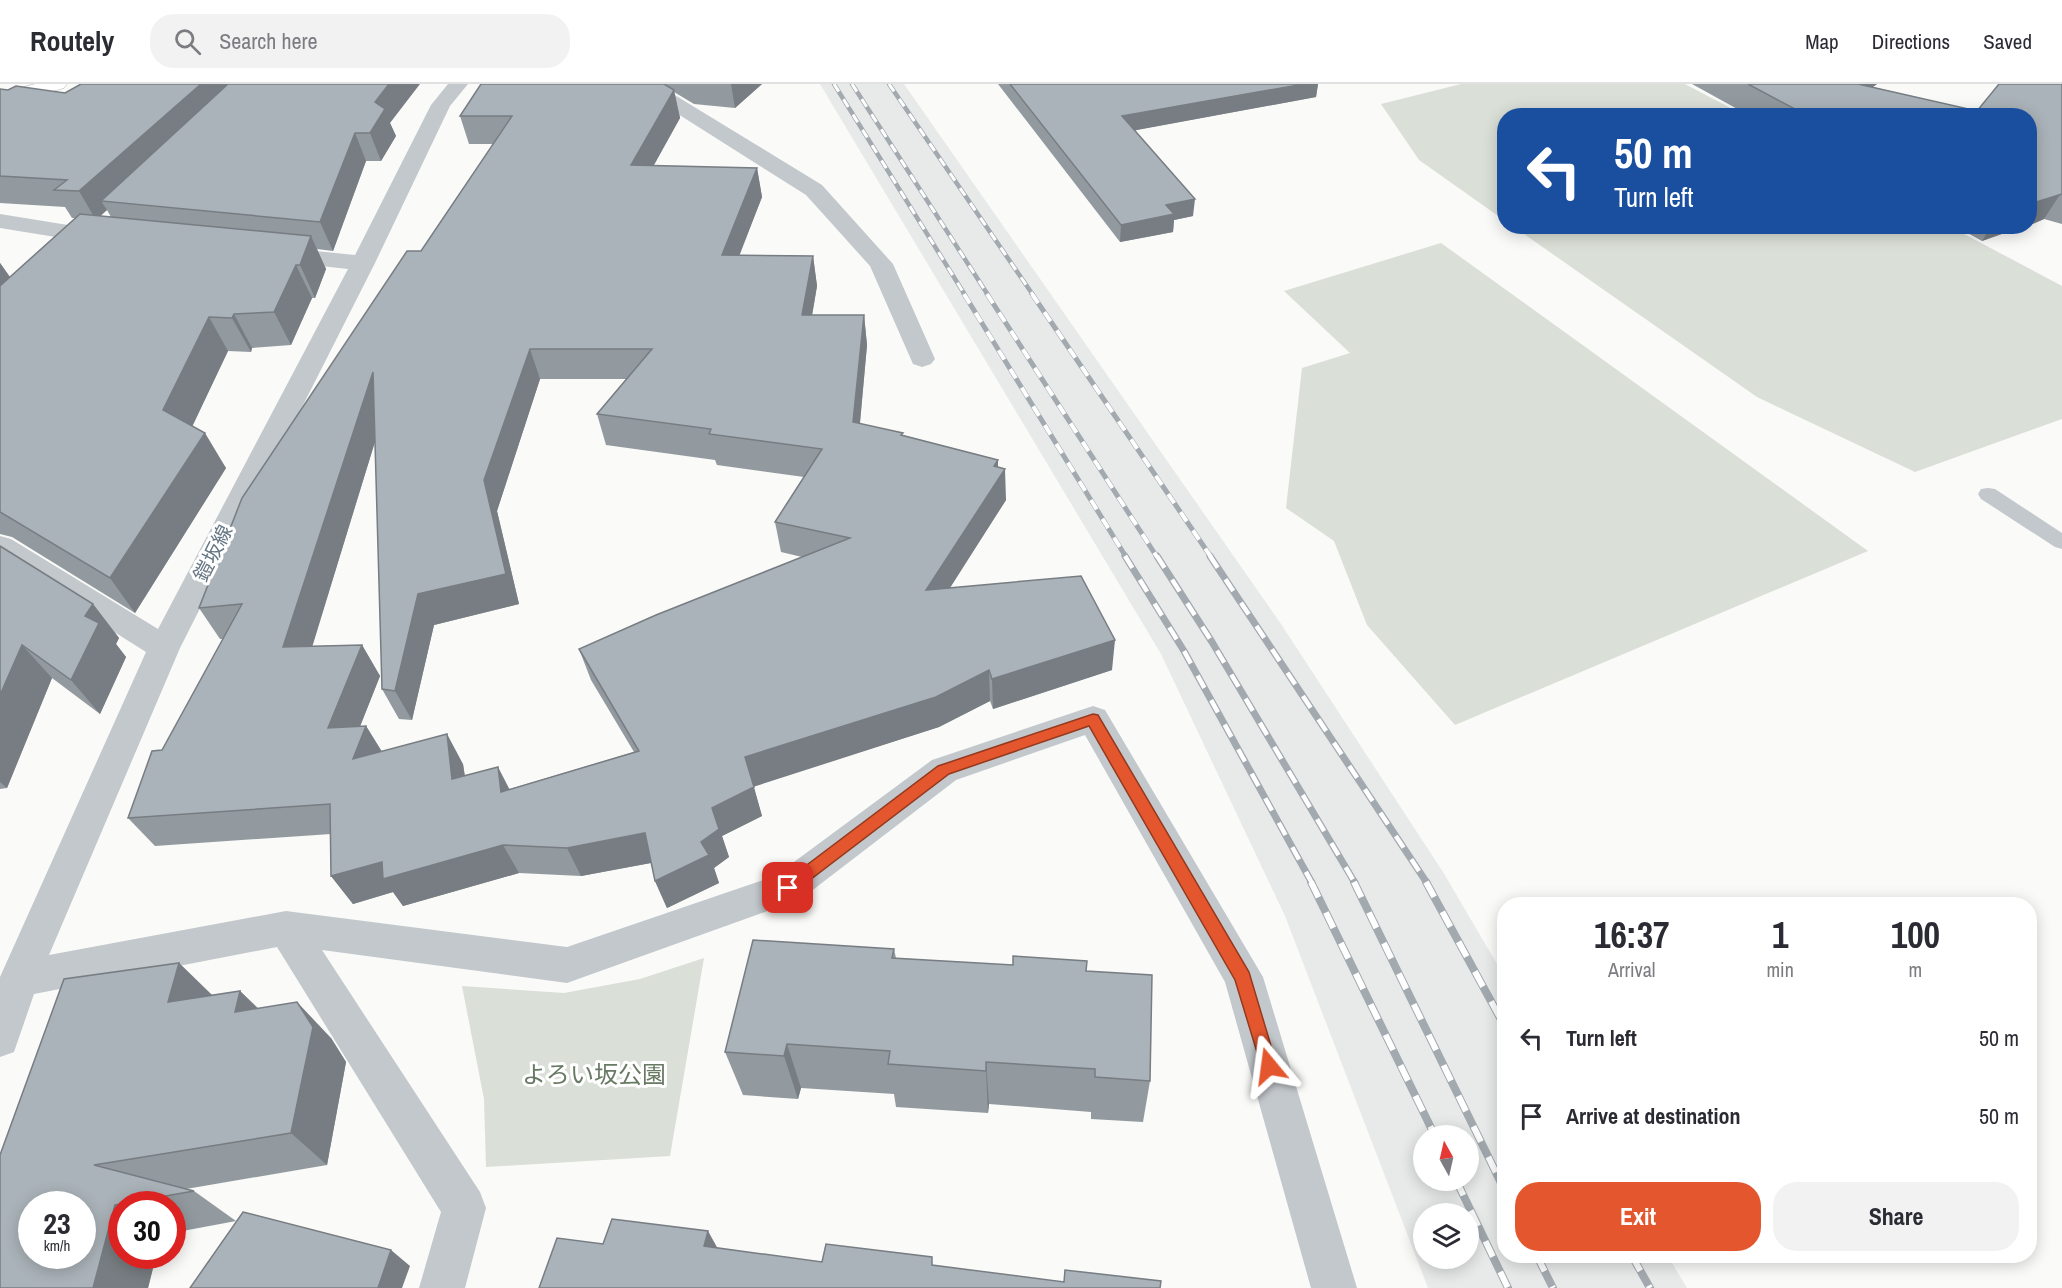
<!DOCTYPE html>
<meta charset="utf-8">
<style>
:root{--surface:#fff;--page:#f2f2f3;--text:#2b2b33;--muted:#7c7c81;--line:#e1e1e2;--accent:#e4572e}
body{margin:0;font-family:"Archivo Narrow","Noto Sans JP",sans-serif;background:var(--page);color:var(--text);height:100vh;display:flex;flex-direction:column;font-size:22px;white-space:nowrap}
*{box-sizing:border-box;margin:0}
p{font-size:20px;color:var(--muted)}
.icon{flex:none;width:33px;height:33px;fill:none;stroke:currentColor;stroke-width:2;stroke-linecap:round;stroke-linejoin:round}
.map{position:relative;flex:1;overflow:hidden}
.panel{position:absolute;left:1497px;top:813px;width:540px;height:366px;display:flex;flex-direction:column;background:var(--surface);border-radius:24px;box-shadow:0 3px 15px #0003}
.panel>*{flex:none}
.guide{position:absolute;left:1497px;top:24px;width:540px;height:126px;border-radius:24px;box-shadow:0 3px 15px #0003;background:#1a4fa0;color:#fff;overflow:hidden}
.needle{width:39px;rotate:352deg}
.fabs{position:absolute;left:1413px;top:1041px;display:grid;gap:12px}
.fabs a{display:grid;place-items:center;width:66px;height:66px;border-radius:50%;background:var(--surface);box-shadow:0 3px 15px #0003;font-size:30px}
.speed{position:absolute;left:18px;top:1107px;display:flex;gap:12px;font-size:30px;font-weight:700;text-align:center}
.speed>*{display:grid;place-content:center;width:78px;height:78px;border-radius:50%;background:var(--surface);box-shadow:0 3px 15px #0003;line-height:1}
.speed small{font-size:15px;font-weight:400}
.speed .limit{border:9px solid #d22;background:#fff;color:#111}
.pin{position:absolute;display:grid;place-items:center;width:51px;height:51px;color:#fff;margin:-26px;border-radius:12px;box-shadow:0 3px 9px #0006}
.me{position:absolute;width:66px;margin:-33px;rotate:344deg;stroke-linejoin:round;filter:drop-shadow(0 0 4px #0008)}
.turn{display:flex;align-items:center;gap:21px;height:126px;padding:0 18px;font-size:27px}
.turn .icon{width:78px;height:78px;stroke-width:2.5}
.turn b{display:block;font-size:42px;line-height:51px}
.eta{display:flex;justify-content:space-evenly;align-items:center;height:102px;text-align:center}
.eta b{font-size:36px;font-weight:700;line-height:42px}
.cta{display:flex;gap:12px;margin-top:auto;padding:12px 18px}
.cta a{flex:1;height:69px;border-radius:24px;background:var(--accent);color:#fff;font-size:24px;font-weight:700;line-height:69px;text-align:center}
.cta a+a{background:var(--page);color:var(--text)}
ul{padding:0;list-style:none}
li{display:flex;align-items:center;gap:18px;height:78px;padding:0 18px}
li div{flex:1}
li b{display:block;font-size:22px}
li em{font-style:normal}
header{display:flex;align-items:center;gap:36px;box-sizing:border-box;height:84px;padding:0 30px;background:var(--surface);border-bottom:2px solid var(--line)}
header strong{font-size:28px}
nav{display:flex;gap:33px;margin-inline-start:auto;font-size:21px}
.search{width:420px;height:54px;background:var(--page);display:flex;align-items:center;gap:15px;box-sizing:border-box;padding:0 21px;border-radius:24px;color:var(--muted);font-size:22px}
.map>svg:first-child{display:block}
.built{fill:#e8e9e9;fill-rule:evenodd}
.green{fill:#dadfd7}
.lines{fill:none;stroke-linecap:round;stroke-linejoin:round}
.highway-casing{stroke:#b4b9bd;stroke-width:1}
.lane{fill:#c3c8cc;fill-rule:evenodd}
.street{fill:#c3c8cc;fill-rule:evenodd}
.highway{fill:#fff;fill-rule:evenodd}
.rail-far3-casing{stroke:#a2aab0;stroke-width:4.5}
.rail-far2-casing{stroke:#a2aab0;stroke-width:5}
.rail-far1-casing{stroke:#a2aab0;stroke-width:7}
.rail-casing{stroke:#a2aab0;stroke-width:8}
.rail-far3{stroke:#fff;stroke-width:3;stroke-dasharray:9;stroke-linecap:butt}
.rail-far2{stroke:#fff;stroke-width:4;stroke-dasharray:11;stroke-linecap:butt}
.rail-far1{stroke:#fff;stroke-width:4.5;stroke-dasharray:14;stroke-linecap:butt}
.rail{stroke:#fff;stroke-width:6;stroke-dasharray:17;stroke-linecap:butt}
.wall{fill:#929a9f;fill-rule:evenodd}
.shaded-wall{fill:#777d82}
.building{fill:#aab3b9;stroke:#777d82;stroke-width:1.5;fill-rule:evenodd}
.route{fill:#e4572e;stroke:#94391e;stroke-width:1.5}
.labels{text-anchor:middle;stroke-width:6;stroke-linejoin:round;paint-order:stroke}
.street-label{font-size:20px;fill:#657683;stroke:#fff}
.near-park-label{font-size:24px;fill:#687a64;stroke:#fff}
</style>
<header>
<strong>Routely</strong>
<div class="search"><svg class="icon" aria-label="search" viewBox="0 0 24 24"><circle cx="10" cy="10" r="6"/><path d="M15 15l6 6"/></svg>Search here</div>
<nav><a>Map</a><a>Directions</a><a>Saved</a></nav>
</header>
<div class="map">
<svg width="2062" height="1204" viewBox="0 0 2062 1204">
<rect width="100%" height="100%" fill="#fafaf8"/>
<!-- built -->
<path class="built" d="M820,0h84l377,540 162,248 61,104v280h164l19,32h-259l-143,-372 -124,-262zM1424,1052h44v44h-44zM1424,1130h44v44h-44z"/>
<!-- green -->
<g class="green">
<path d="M1461,0h224l59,31 -240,1v104l-85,-60 -38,-56z"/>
<path d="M1514,143h437l111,59v133l-147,53 -158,-75z"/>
<path d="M1441,159l427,308 -413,174 -88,-100 -33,-84 -48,-33 16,-140 48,-15 -66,-62z"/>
<path d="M704,874l-34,198 -184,11 -2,-68 -22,-113 102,7 76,-14z"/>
</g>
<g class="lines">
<!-- highway casing -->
<g class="highway-casing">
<path id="highway" d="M35,0h32l-3,4 -64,18v-12z"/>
</g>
<!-- lane -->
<path class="lane" d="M1988,404l7,1 67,44v16l-7,-2 -74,-48 -3,-5 3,-5z"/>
<!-- street -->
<g class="street">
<path d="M448,0h20l-18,22 -75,157 -195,385 -131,307 237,-44 281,36 208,-71 157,-116 161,-54 12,4 158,267 94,311h-46l-86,-306 -140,-247 -129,45 -155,119 -234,84 -245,-33 158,242 6,16 -21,80h-46l22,-76 -164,-265 -243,47 -20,58 -14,5v-80l146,-325 -146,-92v-24l11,3 147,90 190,-360 -72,-8 -8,-2 -4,-5 4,-5 8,-2 79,8 76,-150z"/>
<path d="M603,0h33l37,10 149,91 71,79 42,95 -4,5 -9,3 -9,-3 -43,-98 -64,-71 -147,-93 -53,-14z"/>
<path d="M0,130l105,17 8,2 3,5 -3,5 -8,2 -105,-17z"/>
</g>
<!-- highway -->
<use href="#highway" class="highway"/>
<!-- rail-far3 casing -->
<g class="rail-far3-casing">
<g id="rail-far3">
<path d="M834,0l131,211"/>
<path d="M852,0l136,211"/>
<path d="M889,0l144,211"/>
</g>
</g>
<!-- rail-far2 casing -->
<g class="rail-far2-casing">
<g id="rail-far2">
<path d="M964,210l162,263"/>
<path d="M987,210l170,263"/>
<path d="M1032,210l179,263"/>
</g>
</g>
<!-- rail-far1 casing -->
<g class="rail-far1-casing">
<g id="rail-far1">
<path d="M1125,472l59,95 128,232"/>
<path d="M1157,472l55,86 143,241"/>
<path d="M1210,472l217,327"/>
</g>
</g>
<!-- rail casing -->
<g class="rail-casing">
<g id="rail">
<path d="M1311,798l124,254"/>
<path d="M1354,798l150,307"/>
<path d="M1426,798l78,143"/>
<path d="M1456,1096l52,108"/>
<path d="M1537,1172l16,32"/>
<path d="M1632,1172l18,32"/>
</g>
</g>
<!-- rail-far3 -->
<use href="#rail-far3" class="rail-far3"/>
<!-- rail-far2 -->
<use href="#rail-far2" class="rail-far2"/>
<!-- rail-far1 -->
<use href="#rail-far1" class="rail-far1"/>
<!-- rail -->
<use href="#rail" class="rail"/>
</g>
<!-- wall -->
<g class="wall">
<path d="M481,0h281l-27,24 -41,-4 -20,-12 6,26 -27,48 104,2 5,29 -23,58 74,1 4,30 -5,29h52l3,30 -7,79 138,36v7l8,33 -57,88 163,82 -119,39 -3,-8 -51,26 -186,59 9,30 -40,20 7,21 -15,11 5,15 -52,25 -12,-27 -4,-18 -70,13 -62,-3 -116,33 -10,-14 -40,12 -22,-28v-42l-176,12 -27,-28 95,-179h-3l-21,-31 222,-357 72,-107h-24l-9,-28zM540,295h86l-29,35 9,31 109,15 2,5 87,12 -29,45 6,30 21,5 -223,92 12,31 43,72 -124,37 -45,-13 -2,-12 -81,-12 -16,-26h-6l20,-50 -18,-31 -50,1 63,-204 7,247 17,30 13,1 22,-95 85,-21 -22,-93z"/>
<path d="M998,0h320l-2,13 -181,33 58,86 -19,4 -1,12 -53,10z"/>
<path d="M1692,0h185l-4,3 104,24 85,-27v140l-18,-5 -14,6v-109h-280z"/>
<path d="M0,5l8,1 57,3 325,30 6,13 -15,25h-15l-33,90 -16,-2 9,20 -11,29h-3l-21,47 -39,3 -1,4 -23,-1 -36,75 34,42 -91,145 -123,-76 -12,-3v-271l10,14 65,-59h-3l-7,-11 -65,-4zM107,126l4,7 -11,-1z"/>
<path d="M1955,142h69l-42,15z"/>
<path d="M0,462l93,58 26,34 -3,6 10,13 -26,57 -48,-36 -45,110 -7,1z"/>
<path d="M894,865l2,9 191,13 63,110 -7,41 -52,-3v-7l-102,-8 -1,9 -92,-6 -2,-13 -93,-6 -3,11 -55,-4 -18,-43z"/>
<path d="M179,879l33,32 28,-4 18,17 73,30 15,24 -19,103 -141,24 8,2 42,30 -64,12v-29h-50v52h34l-8,32h-148z"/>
</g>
<!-- shaded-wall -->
<g class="shaded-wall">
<path d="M201,0h43l-143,117 6,9 -11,10 -17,-29z"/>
<path d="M389,0h31l-30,39 6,13 -15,25 -11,-28 5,-31z"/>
<path d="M731,0h31l-27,24z"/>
<path d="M1304,0h14l-2,13 -195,36 1,-17z"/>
<path d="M1855,0h22l-34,24z"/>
<path d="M674,6l6,28 -42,76 -7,-29z"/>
<path d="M355,49l11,28 -33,90 -13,-29z"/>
<path d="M757,84l5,29 -34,88 -6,-30z"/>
<path d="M2061,109l-17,26 -14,6v-21z"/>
<path d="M1195,115l-2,17 -19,4 -1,12 -53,10 1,-17 45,-20z"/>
<path d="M1991,142h33l-42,15z"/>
<path d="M311,152l15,33 -11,29 -15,-33z"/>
<path d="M813,172l4,30 -10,59 -5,-30z"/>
<path d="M0,179l19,27 -19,19z"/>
<path d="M296,181l16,33 -21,47 -17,-33z"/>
<path d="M234,230l18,34 -1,4 -19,-34z"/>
<path d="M864,231l3,30 -10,108 -4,-31z"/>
<path d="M209,233l19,34 -44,93 -21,-34z"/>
<path d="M530,265l10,30 -43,132 22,93 -85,21 -22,95 -17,-29 23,-97 66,-114z"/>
<path d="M373,288l14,30 -84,275 -20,-30z"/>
<path d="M205,349l21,35 -91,145 -25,-35z"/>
<path d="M998,376v20l7,-11 1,31 -77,121 -3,-31z"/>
<path d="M93,520l26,34 -3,6 10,13 -26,57 -29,-34 14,-64z"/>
<path d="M1115,556l-3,30 -119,39 -1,-30z"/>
<path d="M22,561l30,33 -45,110 -7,-6v-87z"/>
<path d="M362,561l18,31 -32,81 -20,-29z"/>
<path d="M989,586l1,31 -51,26 -186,60 -8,-30z"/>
<path d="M366,642l18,29 -31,4z"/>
<path d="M447,650l16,30 6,44 -17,-29z"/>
<path d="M498,683l15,29 -12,-4z"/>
<path d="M754,703l8,29 -40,20 7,21 -15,11 5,15 -52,25 -12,-27 46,-39 11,-34z"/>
<path d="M645,749l11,29 -75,14 -14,-28z"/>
<path d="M503,761l16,28 -116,33 -10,-14 -40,12 -22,-28 51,-14z"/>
<path d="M179,879l38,37 -49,2z"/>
<path d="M240,907l36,36 -41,-15z"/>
<path d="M297,918l34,36 15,24 -19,103 -36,-32z"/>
<path d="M787,960l14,44 -3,11 -14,-43z"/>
<path d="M986,978l3,42 -1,9 -2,-42z"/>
<path d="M115,1121l7,4v47h34l-8,32h-55z"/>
<path d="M708,1147l20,36 -24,-21z"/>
<path d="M391,1166l19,16 -8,22h-24z"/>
</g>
<!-- building -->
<g class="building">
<path d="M81,0h120l-122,107 -25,-1 13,-10 -67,-4v-87l8,1 8,-4 49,7z"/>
<path d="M228,0h161l-14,18 10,7 -15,24h-15l-35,89 -219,-21z"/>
<path d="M481,0h183l10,6 -43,75 126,3 -35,87 91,1 -11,59h62l-11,107 50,11 -2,2 97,25 -4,6 11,3 -79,121 155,-14 34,64 -123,39 -3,-9 -53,27 -191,60 9,30 -42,21 7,21 -18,13 8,13 -54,26 -10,-48 -78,15 -64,-3 -120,34 -1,-17 -51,14 -1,-72 -202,14 24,-67 10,-1 80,-146 -43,4 43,-110 165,-247h14l91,-135h-52zM530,265h122l-55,65 114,15 -2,5 113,15 -47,73 75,16 -194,77 -77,34 60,102 -138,41 -3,-25 -46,12 -5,-45 -94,25 13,-33 -38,2 34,-83 -79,2 90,-275 9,317 13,2 23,-97 88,-20 -22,-94z"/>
<path d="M1010,0h294l-182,32 73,83 -29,6 8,9 -53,11z"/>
<path d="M1748,0h110l119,27 22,-27h63v110l-32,10v-88h-222z"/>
<path d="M80,130l231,22 -11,29h-4l-22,47 -40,2 -2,4 -23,-1 -46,93 42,23 -95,145 -110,-66v-226z"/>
<path d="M0,462l93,58 -8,12 14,7 -28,57 -49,-35 -22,50z"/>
<path d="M753,856l141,9 -2,9 121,7v-9l74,5 -1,10 66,4 -2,106 -55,-4v-8l-109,-7v9l-98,-7 2,-13 -103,-7 -3,12 -59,-4z"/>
<path d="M179,879l-11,39 72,-11 -5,21 62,-10 16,25 -22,106 -197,32 100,26 -79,14 -22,83h-93v-133l64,-176zM32,1120h50v52h-50z"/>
<path d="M243,1128l148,38 -13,38h-188z"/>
<path d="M612,1135l96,12 -4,15 118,16 4,-18 106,13v8l132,17 1,-12 96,11 -1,7h-621l18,-50 46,6z"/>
</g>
<!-- route -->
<path class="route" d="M1093,630l5,1 151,257 28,94 -2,6 -6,2 -6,-2 -28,-92 -146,-254 -140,48 -155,118 -6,2 -5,-2 -3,-4 3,-5 155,-117z"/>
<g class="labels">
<!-- street labels -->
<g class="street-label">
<text transform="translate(213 469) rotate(-63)" y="7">鎧坂線</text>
</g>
<!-- near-park labels -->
<g class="near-park-label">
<text x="594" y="999">よろい坂公園</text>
</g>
</g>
</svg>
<div class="fabs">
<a><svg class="needle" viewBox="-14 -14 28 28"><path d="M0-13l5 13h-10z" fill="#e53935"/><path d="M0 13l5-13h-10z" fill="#7c7c81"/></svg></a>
<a><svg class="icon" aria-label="layers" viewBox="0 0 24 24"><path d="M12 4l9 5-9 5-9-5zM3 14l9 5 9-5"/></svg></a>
</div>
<div class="speed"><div>23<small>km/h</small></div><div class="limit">30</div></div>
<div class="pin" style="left:788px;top:804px;background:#d93025"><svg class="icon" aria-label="arrive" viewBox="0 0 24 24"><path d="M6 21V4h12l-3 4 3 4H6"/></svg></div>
<svg class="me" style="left:1269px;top:982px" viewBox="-20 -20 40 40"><path d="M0-17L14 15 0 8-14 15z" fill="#e4572e" stroke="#fff" stroke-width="4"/></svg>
<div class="guide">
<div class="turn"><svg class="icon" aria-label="left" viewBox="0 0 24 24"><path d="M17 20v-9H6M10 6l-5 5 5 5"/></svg><div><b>50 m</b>Turn left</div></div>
</div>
<section class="panel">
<div class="eta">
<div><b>16:37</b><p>Arrival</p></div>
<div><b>1</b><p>min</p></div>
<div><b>100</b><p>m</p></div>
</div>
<ul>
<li><svg class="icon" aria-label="left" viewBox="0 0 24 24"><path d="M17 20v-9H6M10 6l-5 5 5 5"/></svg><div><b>Turn left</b></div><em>50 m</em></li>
<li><svg class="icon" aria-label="arrive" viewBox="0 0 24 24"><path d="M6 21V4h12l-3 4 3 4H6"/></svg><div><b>Arrive at destination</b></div><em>50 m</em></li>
</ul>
<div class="cta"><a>Exit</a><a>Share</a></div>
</section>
</div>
